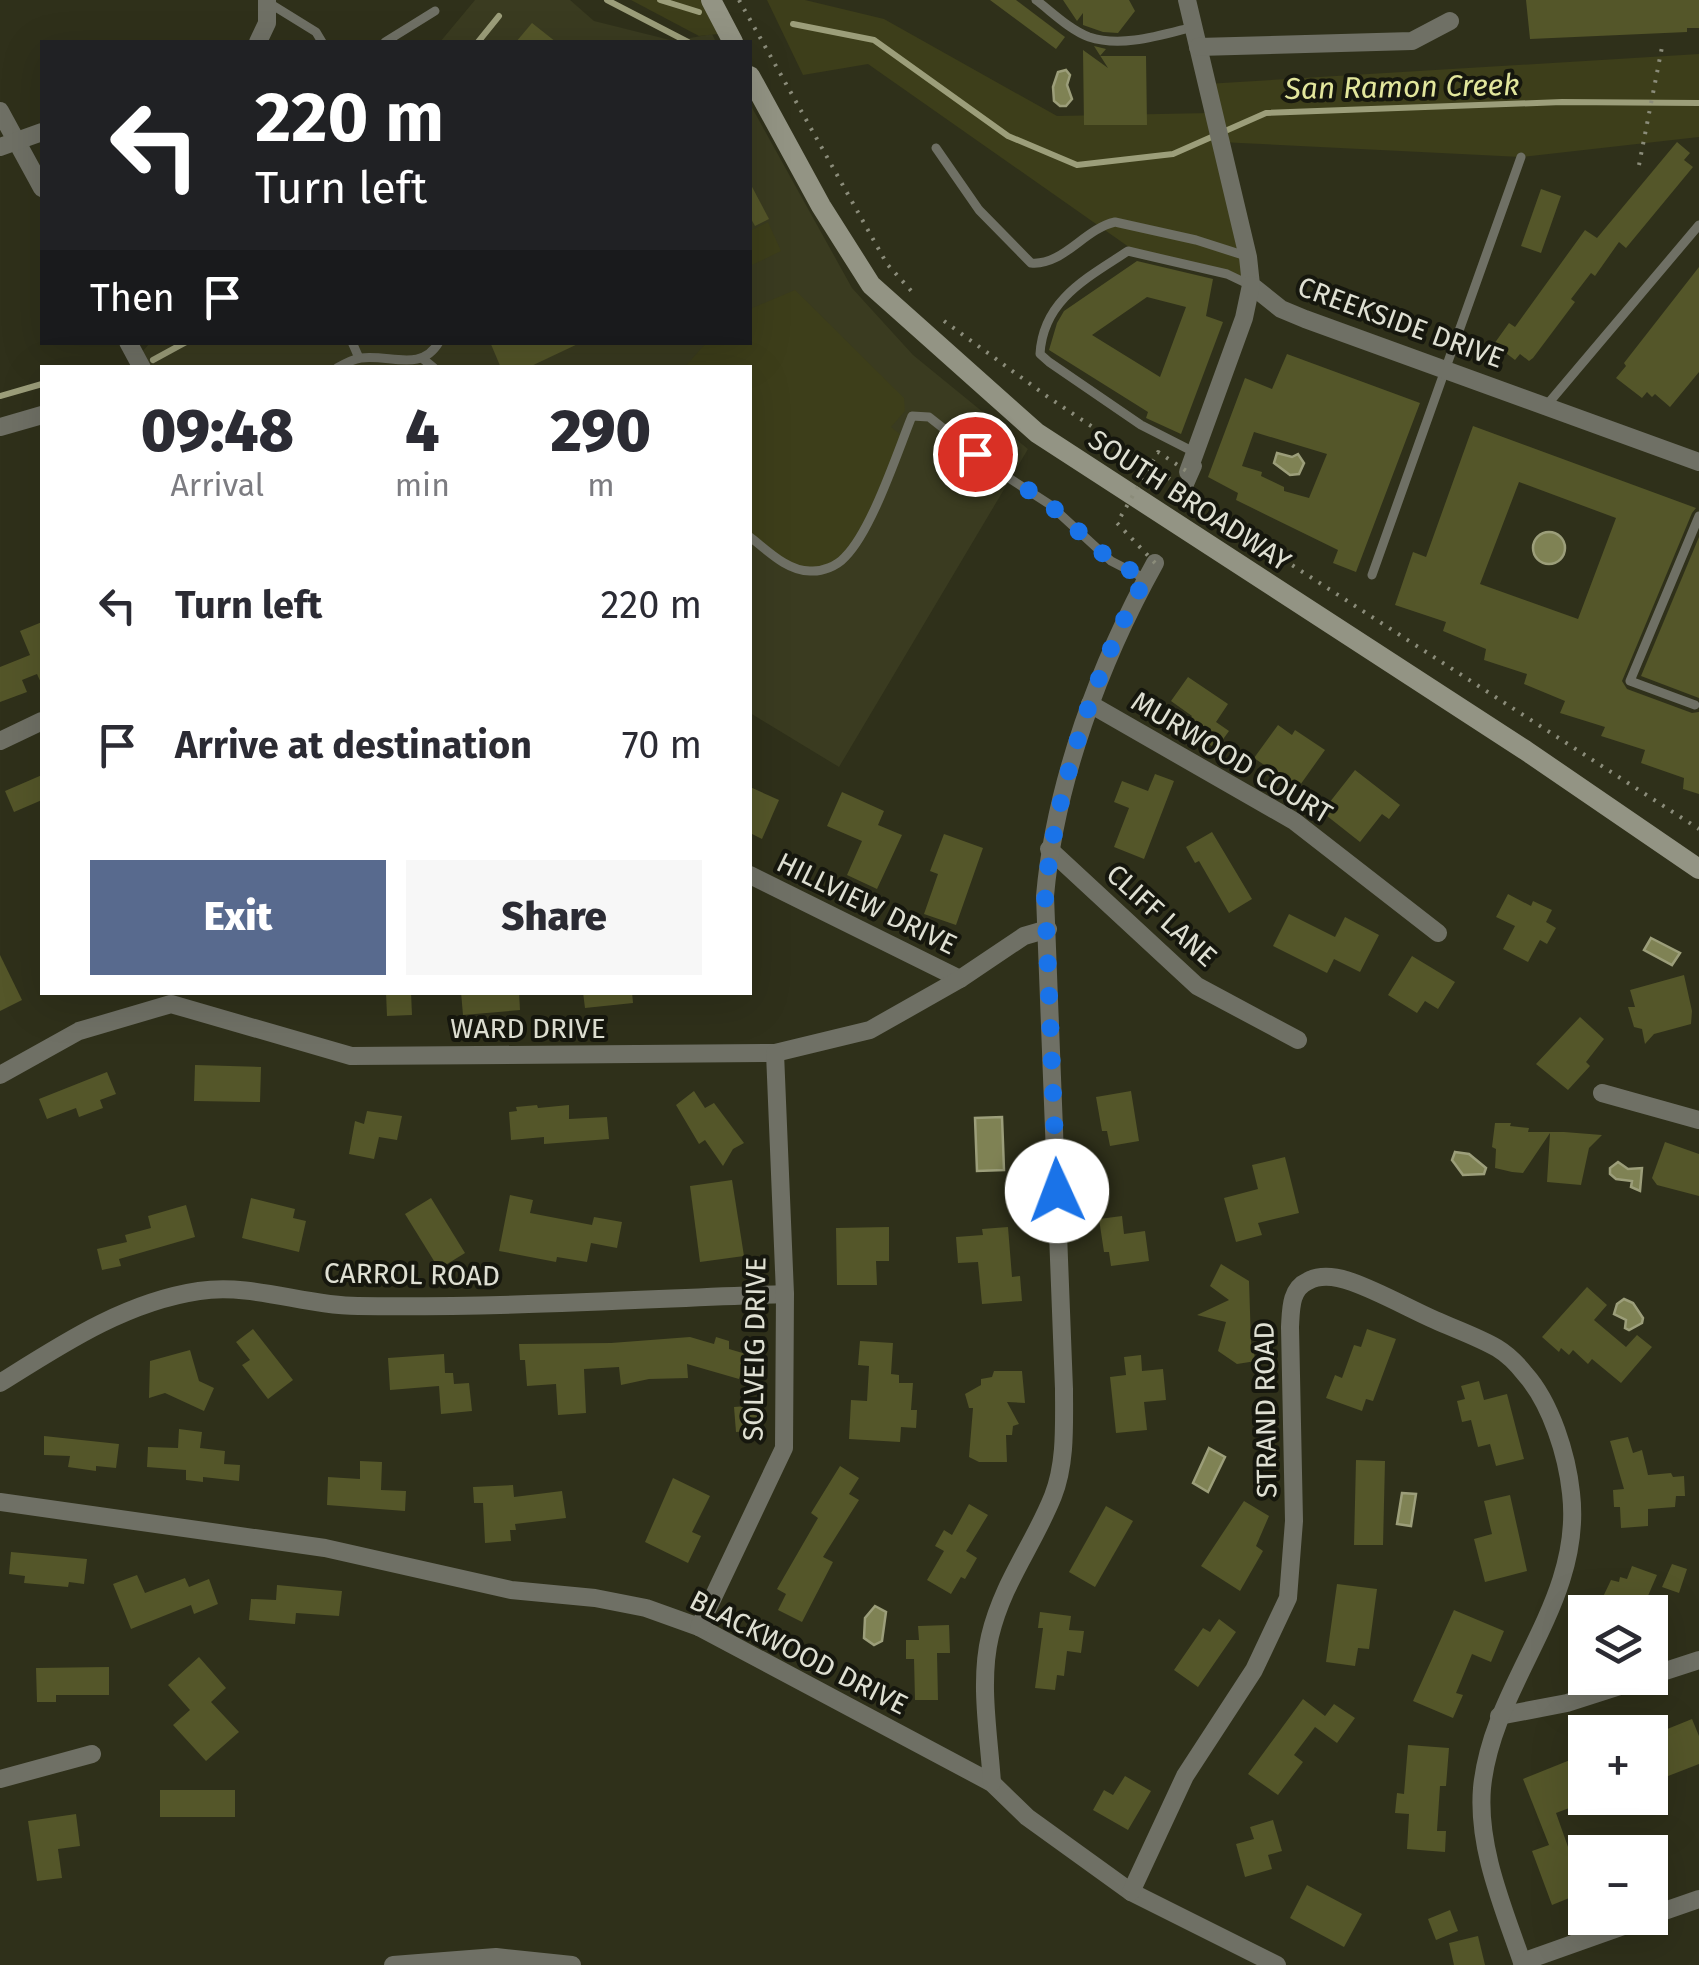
<!DOCTYPE html>
<meta charset="utf-8">
<style>
:root{--surface:#fff;--page:#f7f7f7;--text:#2b2b33;--muted:#7c7c81;--accent:#586a8e}
body{margin:0;font-family:"Fira Sans",sans-serif;background:var(--page);color:var(--text);height:100vh;display:flex;flex-direction:column;font-size:38px;white-space:nowrap}
*{box-sizing:border-box;margin:0}
p{font-size:32px;color:var(--muted)}
.icon{flex:none;width:55px;height:55px;fill:none;stroke:currentColor;stroke-width:2;stroke-linecap:round;stroke-linejoin:round}
.map{position:relative;flex:1;overflow:hidden}
.details{position:absolute;left:40px;top:365px;width:712px;height:630px;display:flex;flex-direction:column;background:var(--surface);border-radius:0px;box-shadow:0 10px 40px #0002}
.details>*{flex:none}
.hud{position:absolute;left:40px;top:40px;width:712px;height:305px;border-radius:0px;box-shadow:0 10px 40px #0002;background:#202124;color:#fff;overflow:hidden}
.controls{position:absolute;left:1568px;top:1595px;display:grid;gap:20px}
.controls a{display:grid;place-items:center;width:100px;height:100px;border-radius:0px;background:var(--surface);box-shadow:0 10px 40px #0002;font-size:50px}
.pin{position:absolute;display:grid;place-items:center;width:85px;height:85px;color:#fff;margin:-42px;border:5px solid #fff;border-radius:50%;box-shadow:0 2px 10px #0007}
.me{position:absolute;width:110px;margin:-55px;rotate:358deg;stroke-linejoin:round;filter:drop-shadow(0 0 8px #0008)}
.turn{display:flex;align-items:center;gap:35px;height:210px;padding:0 50px;font-size:45px}
.turn .icon{width:130px;height:130px;stroke-width:2.5}
.turn b{display:block;font-size:70px;line-height:85px}
.then{display:flex;align-items:center;height:95px;padding:0 50px;background:#0003;gap:20px;font-size:38px}
.eta{display:flex;justify-content:space-evenly;align-items:center;height:170px;text-align:center}
.eta b{font-size:60px;font-weight:800;line-height:70px}
.primary-button{display:flex;gap:20px;margin-top:auto;padding:20px 50px}
.primary-button a{flex:1;height:115px;border-radius:0px;background:var(--accent);color:#fff;font-size:40px;font-weight:800;line-height:115px;text-align:center}
.primary-button a+a{background:var(--page);color:var(--text)}
ul{padding:0;list-style:none}
li{display:flex;align-items:center;gap:30px;height:140px;padding:0 50px}
li div{flex:1}
li b{display:block;font-size:38px}
li em{font-style:normal}
.map>svg:first-child{display:block}
.built{fill:#3a3b20}
.green{fill:#3d3e1a}
.water{fill:#7f8254;stroke:#9c9e7a;stroke-width:2.5}
.lines{fill:none;stroke-linecap:round;stroke-linejoin:round}
.stream{stroke:#9c9e7a;stroke-width:6}
.building{fill:#545629;fill-rule:evenodd}
.path{stroke:#8b8c7a;stroke-width:4;stroke-dasharray:2.5 8;stroke-linecap:butt}
.service{stroke:#6f7065;stroke-width:9}
.pedestrian{stroke:#6f7065;stroke-width:12}
.minor{stroke:#6f7065;stroke-width:18}
.secondary{stroke:#939484;stroke-width:20}
.path-bridge{stroke:#8b8c7a;stroke-width:4;stroke-dasharray:2.5 8;stroke-linecap:butt}
.route{stroke:#1a73e8;stroke-width:18;stroke-dasharray:0 32.4}
.labels{text-anchor:middle;stroke-width:8;stroke-linejoin:round;paint-order:stroke}
.street-label{font-size:28px;fill:#dfe0d3;stroke:#16170e}
.water-label{font-size:30px;font-style:italic;fill:#e2e69c;stroke:#16170e}
</style>
<div class="map">
<svg width="1699" height="1965" viewBox="0 0 1699 1965">
<rect width="100%" height="100%" fill="#2f301a"/>
<!-- built -->
<g class="built">
<path d="M475,0h95l24,21 80,20 38,-7 4,8h-276z"/>
<path d="M750,104l102,184 61,67 115,94 -189,318 -89,-54v-345h-608l-2,-14 11,-12h599z"/>
</g>
<!-- green -->
<g class="green">
<path d="M631,0h80l17,33 -29,3z"/>
<path d="M767,0h38l79,19 173,97 154,-3 -5,-29 493,-30v83l-178,20 -301,-15 31,143 -115,-33 -268,-188 -65,11z"/>
<path d="M768,222l13,29 -31,15v-35z"/>
<path d="M795,290l109,108 1,13 -14,16 10,8c-15,38 -42,151 -99,133 -19,-6 -36,-23 -52,-35v-165h-66l22,-25 44,-1v-33z"/>
</g>
<!-- water -->
<g class="water">
<path d="M1066,70l4,5 -3,10 5,14 -6,7h-6l-6,-5 -1,-14 5,-15z"/>
<path d="M1277,453l15,4 6,-3 6,9 -5,11 -9,1 -16,-12z"/>
<circle cx="1549" cy="548" r="16"/>
<path d="M1651,938l29,15 -8,12 -28,-15z"/>
<path d="M1002,1117l2,53 -27,1 -2,-53z"/>
<path d="M1455,1152l14,2 17,14 -2,6 -21,1 -11,-15z"/>
<path d="M1618,1162l10,7 14,-1 -2,23 -9,-4 1,-6 -16,-2 -6,-5v-6z"/>
<path d="M1624,1299l9,4 10,15 -1,5 -13,7 -4,-2 1,-8 -12,-6 3,-10z"/>
<path d="M1209,1448l16,9 -17,35 -15,-9z"/>
<path d="M1402,1493l14,1 -5,32 -14,-2z"/>
<path d="M875,1606l11,6 -4,29 -8,4 -10,-7 1,-20z"/>
</g>
<g class="lines">
<!-- stream -->
<g class="stream">
<path d="M607,0l81,42"/>
<path d="M660,0l39,12"/>
<path d="M793,24l81,16 134,96 69,29 96,-11 93,-41 296,-11 137,1"/>
<path d="M478,42l21,-26"/>
<path d="M153,360l33,-18"/>
<path d="M99,368h19"/>
<path d="M0,396l42,-12"/>
</g>
</g>
<!-- building -->
<g class="building">
<path d="M990,0h26l49,37 -9,12z"/>
<path d="M1063,0h66l6,11 -17,22 -15,-1 -20,-7v-12l-6,8z"/>
<path d="M1526,0h173v28h-12v4l-157,7z"/>
<path d="M532,23l24,19h-40z"/>
<path d="M1094,46l12,3 -6,7h46l1,69h-63l-1,-75 25,18z"/>
<path d="M1677,142l13,11 -6,7 9,7 -67,81 -7,-6 -24,34 -4,-3 -20,26 4,3 -42,56 -4,3 -9,-7 -5,6 -21,-16 15,-21 6,4 70,-97 12,8z"/>
<path d="M750,183l19,36 -14,7 -5,-9z"/>
<path d="M1541,189l20,7 -20,57 -20,-7z"/>
<path d="M1137,261l76,18 -7,37 17,6 -42,112 -35,-16 2,-6 -99,-62 8,-27 7,-12zM1147,297l39,10 -26,70 -68,-42z"/>
<path d="M1699,267v105l-29,35 -15,-13 -3,3 -5,-5 -5,6 -26,-20 10,-12 -2,-3z"/>
<path d="M490,342h92l-55,26h-26z"/>
<path d="M1287,354l133,49 -64,169 -23,-9 5,-13 -102,-50 2,-7 -30,-16 37,-99 27,11zM1254,432l73,22 -18,44 -25,-7v-4l-23,-11 1,-4 -20,-6z"/>
<path d="M1473,426l223,82 -4,5 -70,168 5,8 65,24 7,-1v82l-16,-5 1,-11 -43,-15 4,-13 -44,-14 4,-9 -45,-14 5,-12 -41,-17 3,-10 -43,-14 2,-11 -43,-18 3,-9 -51,-17 18,-53 13,5zM1519,482l97,36 -38,101 -98,-35z"/>
<path d="M1699,537v161l-58,-22z"/>
<path d="M42,622v63l-5,-11 -15,6 5,12 -27,10v-35l30,-12 -10,-24z"/>
<path d="M1188,677l40,27 -12,18 13,9 -13,18 -32,-22 8,-11 -21,-15z"/>
<path d="M1278,725l14,10 3,-5 30,20 -27,38 -44,-30z"/>
<path d="M1355,770l45,35 -11,14 -7,-5 -22,28 -38,-30z"/>
<path d="M1155,774l19,7 -30,78 -30,-12 15,-39 -15,-6 8,-21 26,10z"/>
<path d="M42,775v25l-28,12 -9,-21z"/>
<path d="M750,787l29,13 -17,39 -12,-6z"/>
<path d="M842,792l42,19 -6,14 24,10 -25,54 -30,-14 15,-34 -35,-15z"/>
<path d="M1212,832l40,67 -23,14 -30,-52 -4,2 -9,-16z"/>
<path d="M944,834l39,14 -27,77 -32,-11 14,-40 -8,-3z"/>
<path d="M1508,894l23,12 2,-5 19,9 -6,12 10,6 -9,16 -7,-4 -12,22 -25,-13 12,-23 -19,-9z"/>
<path d="M1289,914l46,23 10,-20 34,18 -19,37 -26,-13 -7,14 -54,-27z"/>
<path d="M0,955l22,45 -22,11z"/>
<path d="M1412,956l43,26 -17,27 -13,-8 -8,12 -29,-18z"/>
<path d="M1684,975l8,36 -1,13 -37,10 -9,10 -3,-15 -8,-2 -6,-20h7l-5,-17z"/>
<path d="M386,992h25l1,23 -25,1z"/>
<path d="M461,992h58l1,18 -57,5z"/>
<path d="M583,992h49l1,11 -48,5z"/>
<path d="M1580,1017l24,22 -18,23 4,4 -22,24 -32,-26z"/>
<path d="M195,1065l66,2 -1,35 -66,-1z"/>
<path d="M107,1072l9,22 -16,6 3,8 -24,9 -3,-9 -29,11 -8,-20z"/>
<path d="M694,1091l11,17 9,-5 30,40 -11,6 -10,17 -18,-26 -6,4 -23,-39z"/>
<path d="M1131,1091l8,50 -29,5 -3,-15h-5l-6,-34z"/>
<path d="M537,1105l1,3 31,-3v14l38,-2 2,22 -65,5v-7l-33,3 -2,-28 8,-1 -1,-4z"/>
<path d="M367,1111l35,5 -5,24 -18,-3 -5,22 -25,-5 6,-33 9,3z"/>
<path d="M1495,1123h16l-1,3 19,2 -1,4h36l38,3 -13,13 -8,37 -34,-3 3,-49 -27,40 -11,-1 -17,-4 1,-19 -4,-2z"/>
<path d="M1665,1142l34,12v42l-42,-11 -5,-7z"/>
<path d="M1285,1157l14,56 -41,10 4,12 -26,7 -12,-44 34,-9 -6,-24z"/>
<path d="M732,1180l12,76 -44,6 -10,-76z"/>
<path d="M510,1195l23,5 -3,13 62,12 2,-8 28,5 -5,26 -26,-5 -4,19 -30,-5 -1,5 -57,-11z"/>
<path d="M251,1198l44,11 -2,9 13,3 -7,31 -57,-14z"/>
<path d="M431,1198l34,55 -26,16 -34,-55z"/>
<path d="M186,1205l9,32 -76,22 2,7 -19,4 -5,-21 30,-7 -2,-7 26,-7 -3,-12z"/>
<path d="M1122,1216l2,18 21,-3 4,30 -38,5 -2,-14h-5l-5,-33z"/>
<path d="M889,1227v34h-13l1,24h-40l-1,-57z"/>
<path d="M1008,1227l4,50 8,-1 2,25 -40,3 -4,-42 -20,1 -2,-26 27,-2 -1,-6z"/>
<path d="M1221,1264l28,17 2,61 5,19 -19,3 -19,-13 8,-29 -29,-7 32,-15 -19,-14z"/>
<path d="M1587,1287l20,18 -13,15 32,27 11,-12 15,12 -31,36 -29,-24 -4,5 -15,-14 -4,5 -8,-7 -2,4 -17,-15z"/>
<path d="M253,1329l40,51 -25,19 -26,-34 8,-5 -14,-18z"/>
<path d="M1367,1329l29,10 -23,62 -7,-2 -4,12 -36,-13 9,-23 7,3 12,-33 7,2z"/>
<path d="M690,1337l24,7 2,-7 13,4v8l17,5 -7,25 -52,-15 1,14 -39,1 -28,6 -2,-18 -35,2 2,44 -28,2 -2,-31 -29,2 -2,-26h-5l-1,-16 92,-1z"/>
<path d="M860,1341l33,2 -2,31 8,1v8h14l-2,27h6l-1,18 -15,-1 -1,15 -51,-3 2,-39 16,1 2,-35 -11,-1z"/>
<path d="M190,1350l9,31 15,7 -10,23 -39,-18 -16,5 1,-37z"/>
<path d="M444,1354l1,19h8l1,11 15,-1 3,28 -31,3 -2,-28 -49,4 -2,-32z"/>
<path d="M1141,1355l1,16 21,-2 3,31 -22,2 3,28 -31,3 -6,-56 16,-2 -2,-18z"/>
<path d="M994,1371h28l3,32 -18,-1 12,22 -6,2 -1,9h-6l1,27h-28l-10,-5 4,-49h-4l-4,-14 16,-9v-6l11,-2z"/>
<path d="M1479,1381l5,19 23,-6 17,65 -28,7 -6,-22 -12,3 -7,-27 -9,2 -5,-21 8,-2 -4,-13z"/>
<path d="M759,1405l2,25 -25,2 -2,-25z"/>
<path d="M179,1429l23,3 -2,16 25,3 -1,13 16,1 -1,16 -36,-4v5l-17,-2v-10l-39,-3 1,-20 30,1z"/>
<path d="M44,1436l75,8 -3,24 -20,-2v5l-28,-4 2,-11 -26,-1z"/>
<path d="M1628,1437l5,16 9,-3 6,25 23,-2 2,4 11,-1 1,20h-9l-1,11 -27,2v17l-27,2 -1,-21h-6l-1,-17 11,-1 -14,-48z"/>
<path d="M1356,1460l29,1 -2,84h-29z"/>
<path d="M360,1461l22,1 -1,28 25,1 -1,20 -78,-6 1,-28 32,2z"/>
<path d="M840,1466l19,12 -10,16 10,6 -36,57 10,5 -31,60 -24,-12 8,-16 -9,-5 41,-71 -7,-5z"/>
<path d="M673,1478l37,18 -18,36 9,4 -13,27 -43,-21z"/>
<path d="M513,1485l1,12 48,-6 4,27 -51,6 1,6h-6l1,11 -26,2 -2,-40h-9l-1,-16z"/>
<path d="M1510,1495l17,76 -42,11 -11,-43 18,-5 -8,-33z"/>
<path d="M1244,1501l25,15 -13,30 7,5 -23,40 -39,-25z"/>
<path d="M969,1504l19,11 -22,36 11,7 -12,21 -4,-2 -10,17 -24,-14 17,-29 -9,-5 9,-16 8,5z"/>
<path d="M1106,1506l27,15 -38,66 -26,-15z"/>
<path d="M11,1552l76,7 -3,25 -15,-2 -1,5 -44,-4 1,-7 -16,-2z"/>
<path d="M1672,1564l15,5 -8,24 -17,-6z"/>
<path d="M1632,1566l25,9 -16,37h-37l4,-11 -6,-2 9,-19 8,2 1,-5 7,2z"/>
<path d="M137,1575l8,18 40,-15 4,9 20,-8 9,25 -24,10 -3,-9 -60,24 -18,-45z"/>
<path d="M1337,1584l40,5 -8,60 -11,-1 -3,18 -29,-4z"/>
<path d="M277,1585l65,6 -3,25 -43,-3 -1,11 -46,-4 2,-21 25,1z"/>
<path d="M1454,1610l50,21 -13,31 -19,-8 -16,39 7,2 -10,23 -40,-17z"/>
<path d="M1040,1612l31,4 -2,14 15,1 -3,22 -14,-2 -3,25 -7,-1 -2,15 -20,-2 8,-60h-5z"/>
<path d="M1219,1619l17,13 -38,55 -24,-17 29,-42 7,4z"/>
<path d="M949,1625l1,28h-13l1,47h-23l-1,-41h-8v-19h13l-1,-14z"/>
<path d="M199,1657l27,31 -15,14 28,30 -33,29 -33,-36 17,-15 -22,-25z"/>
<path d="M109,1667v28h-53v7h-19l-1,-34z"/>
<path d="M1303,1699l22,17 9,-12 21,14 -18,25 -22,-16 -21,28 9,7 -25,33 -30,-21z"/>
<path d="M1692,1719l7,17v28l-36,14 -13,-31v-11z"/>
<path d="M1408,1745l41,3 -3,38h-6l-3,45h9l-1,21 -38,-3 2,-35 -14,-1 2,-20 7,1z"/>
<path d="M1585,1754v48l-29,11 28,79 -32,13 -20,-54 17,-6 -26,-66z"/>
<path d="M1125,1776l26,15 -23,39 -35,-20 11,-20 9,5z"/>
<rect x="160" y="1790" width="75" height="27"/>
<path d="M76,1814l4,32 -22,3 4,29 -25,3 -9,-60z"/>
<path d="M1273,1820l9,31 -14,4 4,14 -27,8 -9,-33 18,-5 -4,-12z"/>
<path d="M1307,1885l55,29 -18,33 -54,-29z"/>
<path d="M1450,1910l8,21 -22,9 -8,-21z"/>
<path d="M1478,1936l7,29h-31l-5,-22z"/>
</g>
<g class="lines">
<!-- path -->
<g class="path">
<path d="M739,0l148,264 28,31"/>
<path d="M1639,165l24,-123"/>
<path d="M944,321l104,76 122,82"/>
<path d="M1197,500l61,43 441,286"/>
</g>
<!-- service -->
<g class="service">
<path d="M1036,0c16,12 34,30 53,37 33,11 72,-2 104,-10"/>
<path d="M269,3l47,29 6,10"/>
<path d="M385,42l50,-31"/>
<path d="M936,148l43,62 52,53c32,3 53,-34 84,-41l81,18 50,16"/>
<path d="M352,342l7,16"/>
<path d="M422,358l12,10"/>
<path d="M337,368c7,-4 16,-9 24,-10 29,-4 60,15 78,-16"/>
<path d="M1546,406l153,-181"/>
<path d="M1194,452l-53,-27 -92,-63 -9,-8c3,-54 47,-76 88,-103l99,23 21,10"/>
<path d="M750,537c17,13 37,34 60,34 12,1 27,-5 35,-14 27,-27 52,-104 67,-141l17,1 66,52 54,35 62,57 35,18"/>
<path d="M1372,575l149,-418"/>
<path d="M1695,705l-65,-24 69,-165"/>
</g>
<!-- pedestrian -->
<path class="pedestrian" d="M1185,491l11,-25"/>
<!-- minor -->
<g class="minor">
<path d="M1187,0l61,257 3,28 30,24 24,10 394,143"/>
<path d="M258,42l9,-19v-23"/>
<path d="M1198,47l214,-6 38,-20"/>
<path d="M0,111l42,77"/>
<path d="M0,147l42,-15"/>
<path d="M128,342l14,26"/>
<path d="M0,427l42,-12"/>
<path d="M1188,472l56,-154 7,-33"/>
<path d="M1090,704l204,117 144,112"/>
<path d="M0,741l42,-20"/>
<path d="M1049,849l148,137 101,54"/>
<path d="M750,875l210,104"/>
<path d="M0,1075l79,-44 92,-27 180,52 424,-3 95,-23 90,-51 64,-43 24,-7"/>
<path d="M1602,1093l97,27"/>
<path d="M0,1383c62,-39 125,-81 199,-92 54,-8 106,15 159,15 142,2 285,-7 427,-12"/>
<path d="M0,1502l325,46 186,42 84,8 51,10 53,19 293,156 35,34 104,75 146,73"/>
<path d="M699,1627l85,-179 1,-154 -10,-241"/>
<path d="M1650,1676l49,-16"/>
<path d="M1499,1716l68,-13 78,-25"/>
<path d="M0,1779l92,-25"/>
<path d="M992,1783c-3,-47 -13,-101 -2,-147 13,-54 43,-90 63,-140 13,-33 11,-71 11,-107l-19,-493c10,-113 55,-234 110,-333"/>
<path d="M1131,1892l54,-116 69,-106 34,-72 6,-77 -4,-194c1,-17 0,-38 18,-46 13,-7 30,-4 44,1 28,10 56,26 83,38 20,9 43,17 62,28 10,6 21,17 28,26 26,29 42,81 46,119 13,110 -79,190 -89,295 -5,60 22,121 41,177"/>
<path d="M1650,1916l49,-17"/>
<path d="M1522,1962l124,-44"/>
<path d="M393,1965l103,-8 76,8"/>
</g>
<!-- secondary -->
<g class="secondary">
<path d="M711,0l22,42"/>
<path d="M750,76l71,130 50,79 166,148 488,317 174,119"/>
</g>
<!-- path-bridge -->
<path class="path-bridge" d="M1155,563l-38,-40 41,-71 30,20"/>
</g>
<g class="lines">
<!-- route -->
<path class="route" d="M975,454l74,50 62,57 35,17c-49,83 -93,223 -101,318l12,295"/>
</g>
<g class="labels">
<!-- street labels -->
<g class="street-label">
<text transform="translate(1401 322) rotate(20)" y="10">CREEKSIDE DRIVE</text>
<text transform="translate(1190 500) rotate(33)" y="10">SOUTH BROADWAY</text>
<text transform="translate(1232 757) rotate(31)" y="10">MURWOOD COURT</text>
<text transform="translate(867 903) rotate(26)" y="10">HILLVIEW DRIVE</text>
<text transform="translate(1162 915) rotate(42)" y="10">CLIFF LANE</text>
<text x="528" y="1038">WARD DRIVE</text>
<text transform="translate(412 1274) rotate(1)" y="10">CARROL ROAD</text>
<text transform="translate(754 1349) rotate(-89)" y="10">SOLVEIG DRIVE</text>
<text transform="translate(1265 1410) rotate(-91)" y="10">STRAND ROAD</text>
<text transform="translate(799 1652) rotate(27)" y="10">BLACKWOOD DRIVE</text>
</g>
<!-- water labels -->
<g class="water-label">
<text transform="translate(1402 87) rotate(-1)" y="10">San Ramon Creek</text>
</g>
</g>
</svg>
<div class="controls">
<a><svg class="icon" aria-label="layers" viewBox="0 0 24 24"><path d="M12 4l9 5-9 5-9-5zM3 14l9 5 9-5"/></svg></a>
<a>+</a>
<a>−</a>
</div>
<div class="pin" style="left:975px;top:454px;background:#d93025"><svg class="icon" aria-label="arrive" viewBox="0 0 24 24"><path d="M6 21V4h12l-3 4 3 4H6"/></svg></div>
<svg class="me" style="left:1057px;top:1191px" viewBox="-20 -20 40 40"><circle r="19" fill="#fff"/><path d="M0-13L10 11 0 6-10 11z" fill="#1a73e8"/></svg>
<div class="hud">
<div class="turn"><svg class="icon" aria-label="left" viewBox="0 0 24 24"><path d="M17 20v-9H6M10 6l-5 5 5 5"/></svg><div><b>220 m</b>Turn left</div></div>
<div class="then">Then<svg class="icon" aria-label="arrive" viewBox="0 0 24 24"><path d="M6 21V4h12l-3 4 3 4H6"/></svg></div>
</div>
<section class="details">
<div class="eta">
<div><b>09:48</b><p>Arrival</p></div>
<div><b>4</b><p>min</p></div>
<div><b>290</b><p>m</p></div>
</div>
<ul>
<li><svg class="icon" aria-label="left" viewBox="0 0 24 24"><path d="M17 20v-9H6M10 6l-5 5 5 5"/></svg><div><b>Turn left</b></div><em>220 m</em></li>
<li><svg class="icon" aria-label="arrive" viewBox="0 0 24 24"><path d="M6 21V4h12l-3 4 3 4H6"/></svg><div><b>Arrive at destination</b></div><em>70 m</em></li>
</ul>
<div class="primary-button"><a>Exit</a><a>Share</a></div>
</section>
</div>
